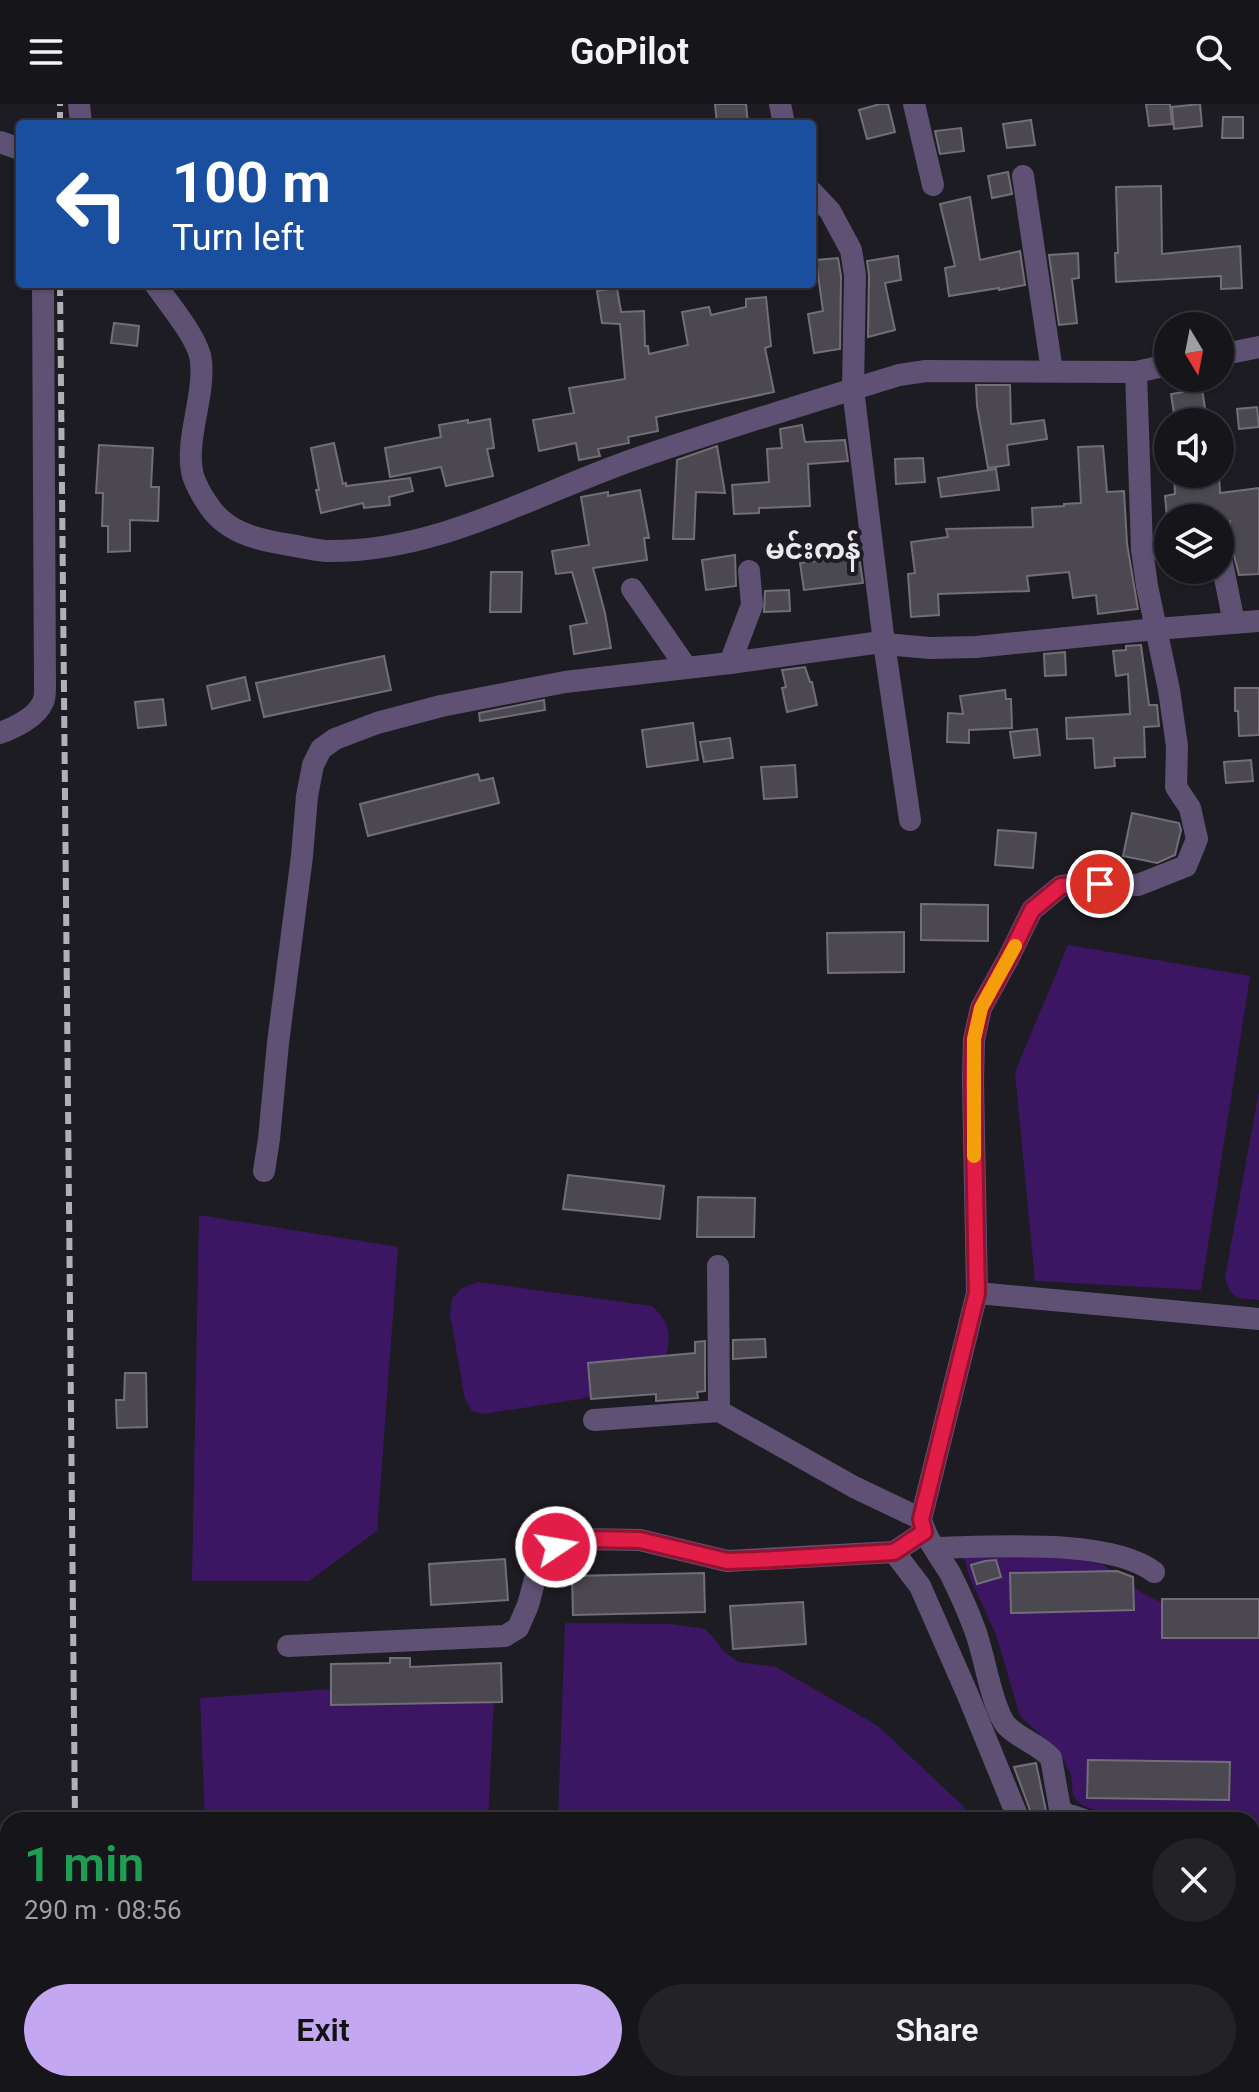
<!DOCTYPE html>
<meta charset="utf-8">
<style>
:root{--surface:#16151a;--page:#232227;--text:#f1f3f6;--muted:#9e9fa2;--line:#353439;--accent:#c4a7f1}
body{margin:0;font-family:Roboto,"Noto Sans Myanmar",sans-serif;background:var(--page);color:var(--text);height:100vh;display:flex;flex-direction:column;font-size:30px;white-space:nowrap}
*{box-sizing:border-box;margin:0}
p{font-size:26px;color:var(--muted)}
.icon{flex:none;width:44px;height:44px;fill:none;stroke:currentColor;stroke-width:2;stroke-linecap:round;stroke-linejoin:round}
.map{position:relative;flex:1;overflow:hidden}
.panel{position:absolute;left:0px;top:1708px;width:1260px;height:280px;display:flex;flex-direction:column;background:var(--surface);border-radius:24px 24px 0 0;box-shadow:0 2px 6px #0004,0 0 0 2px var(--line)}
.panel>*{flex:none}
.top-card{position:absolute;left:16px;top:16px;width:800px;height:168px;border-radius:8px;box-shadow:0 2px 6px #0004,0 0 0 2px var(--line);background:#1a4fa0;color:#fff;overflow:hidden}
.needle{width:52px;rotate:170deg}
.controls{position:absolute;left:1154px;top:208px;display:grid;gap:16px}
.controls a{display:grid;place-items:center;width:80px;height:80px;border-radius:50%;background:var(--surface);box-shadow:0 2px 6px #0004,0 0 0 2px var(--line);font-size:40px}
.pin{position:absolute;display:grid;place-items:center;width:68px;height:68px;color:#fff;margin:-34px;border:4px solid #fff;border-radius:50%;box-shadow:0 2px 8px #0007}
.me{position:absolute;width:88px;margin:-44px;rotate:78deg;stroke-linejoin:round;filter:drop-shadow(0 0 6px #0008)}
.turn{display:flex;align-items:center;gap:28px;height:168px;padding:0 24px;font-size:36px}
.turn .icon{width:104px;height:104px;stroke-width:2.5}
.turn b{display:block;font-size:56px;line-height:68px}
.round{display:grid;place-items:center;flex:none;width:84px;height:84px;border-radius:42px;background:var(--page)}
.headline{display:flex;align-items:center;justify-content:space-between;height:136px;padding:0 24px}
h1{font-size:48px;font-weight:600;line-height:60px;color:#1e9e55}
.primary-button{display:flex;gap:16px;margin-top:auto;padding:16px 24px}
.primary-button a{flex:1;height:92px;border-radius:48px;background:var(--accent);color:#111;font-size:32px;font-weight:600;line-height:92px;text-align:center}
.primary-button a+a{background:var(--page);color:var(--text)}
header{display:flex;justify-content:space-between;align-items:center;height:104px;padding:0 24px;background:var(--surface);font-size:36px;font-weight:600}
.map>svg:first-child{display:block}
.water{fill:#3c1663}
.building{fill:#4b4851;stroke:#716e77;stroke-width:2}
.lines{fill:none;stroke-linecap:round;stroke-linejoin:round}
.minor{stroke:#5e5173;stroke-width:22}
.rail{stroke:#b2b0b5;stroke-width:6;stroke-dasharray:12 6;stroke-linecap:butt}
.route-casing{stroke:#92132f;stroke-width:20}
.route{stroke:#e11d48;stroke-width:14}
.slow{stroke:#f59e0b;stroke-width:14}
.labels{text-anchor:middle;stroke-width:8;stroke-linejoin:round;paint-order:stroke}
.quarter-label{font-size:28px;font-weight:bold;fill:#ebe9ee;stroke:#1e1c23}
</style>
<header><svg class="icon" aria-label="menu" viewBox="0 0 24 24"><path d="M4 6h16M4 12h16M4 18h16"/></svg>GoPilot<svg class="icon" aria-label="search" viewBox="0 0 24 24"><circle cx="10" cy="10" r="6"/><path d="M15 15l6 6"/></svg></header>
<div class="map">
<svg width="1259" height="1988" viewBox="0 0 1259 1988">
<rect width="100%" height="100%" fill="#1e1c23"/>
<!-- water -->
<g class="water">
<path d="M1068,841l182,31 -49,314 -166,-9 -20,-209z"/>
<path d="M1259,987v209c-21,-2 -27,0 -34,-22z"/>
<path d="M199,1111l199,32 -21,284 -68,50h-117z"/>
<path d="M477,1178l175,24c27,24 15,44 7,75l-79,18 -97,15 -11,-3 -7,-12 -15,-85 2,-15 10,-11z"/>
<path d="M964,1453h102l38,8 38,28 30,15 87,14v207l-7,3v-12h-70l-75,-8 -19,-4 -10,-6 -5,-7 -2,-20 -11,-23 -40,-36 -24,-82 -27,-58z"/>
<path d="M565,1519l106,1 34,5 7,7 12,16 15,10 37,5 102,59 86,81 7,13h-413z"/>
<path d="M495,1574l-7,142h-283l-5,-122z"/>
<path d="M1252,1921l7,2v65h-142l-1,-8h136z"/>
</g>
<!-- building -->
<g class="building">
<path d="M715,0h31l2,20h-31z"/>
<path d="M880,0h8l7,28 -28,7 -8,-29z"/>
<path d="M1146,0h24l2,20 -23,2z"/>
<path d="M1200,0l2,22 -28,3 -2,-22z"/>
<path d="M1223,13h20v21h-21z"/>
<path d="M1031,16l4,25 -28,3 -4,-24z"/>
<path d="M961,24l3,23 -24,3 -5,-23z"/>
<path d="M1008,68l4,22 -20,4 -4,-22z"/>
<path d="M1161,82l1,68 78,-8 2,42 -21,1v-13l-105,6 -1,-29h3l-2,-66z"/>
<path d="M970,93l10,63 40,-9 5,34 -26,5v-2l-50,8 -4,-28 10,-2 -15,-62z"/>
<path d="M1078,149l1,25 -7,1 5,44 -18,2 -10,-70z"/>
<path d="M898,152l3,24 -16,3 10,47 -27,7 1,-62 -2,-14z"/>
<path d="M838,154l3,18 -1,73 -26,4 -6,-39 15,-3 -7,-51z"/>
<path d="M617,184l4,24 23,-1 1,35h3l1,8 39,-9 -6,-33 27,-5 2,8 35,-8v-8l20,-2 5,49 -6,2 9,44 -118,25 2,14 -30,6 1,6 -31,6 2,7 -21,4 -3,-17 -37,8 -6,-31 41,-7 -5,-25 56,-9 -5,-55 -18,-1 -5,-32z"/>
<path d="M114,219l25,3 -2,20 -26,-3z"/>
<path d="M976,281h34l1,39 33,-4 3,19 -40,6 2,20 -21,3 -11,-62z"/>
<path d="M1202,285l4,26 -31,5 -4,-26z"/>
<path d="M1257,303l2,20 -20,2 -2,-20z"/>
<path d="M490,315l4,29 -7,1 6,27 -47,10 -5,-19 -51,10 -5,-29 56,-11 -2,-12 29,-5v3z"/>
<path d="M802,321l3,17 40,-2 3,21 -40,3 2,42 -51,2v5l-25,1 -2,-29 37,-3 -2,-33 15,-1 -2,-19z"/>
<path d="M334,339l9,41 3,-1v3l64,-8 3,13 -24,6 1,8 -26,3 -1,-5 -42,10 -5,-23h3l-8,-42z"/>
<path d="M99,341l54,3 -2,39h8l-1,34 -28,-1v31l-22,1v-26h-6l1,-33h-7z"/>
<path d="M717,342l8,47 -29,-1 -2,47h-21l4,-79z"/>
<path d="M1103,342l4,46 17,-1 3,53 11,65 -40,5 -2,-19 -23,3 -4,-26 -42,4 2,15 -91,3 1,21 -28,2 -3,-43 7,-1 -4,-31 37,-5 -2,-8 87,-2 -1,-19 32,-2v-2l17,-1 -3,-56z"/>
<path d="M923,354l2,24 -29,2 -1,-25z"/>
<path d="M996,365l3,21 -58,7 -3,-19z"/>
<path d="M1174,370h45l1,19 39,-5v86l-20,1 -8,-31 -1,-23 -10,1v-4h-53l-2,-22 10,-2z"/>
<path d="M640,386l9,48h-5l3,22 -54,8 12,45 6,35 -37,6 -4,-28 17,-3 -15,-51 -16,2 -4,-23 37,-6 -8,-48 27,-5v4z"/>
<path d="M735,451l1,31 -30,4 -4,-30z"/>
<path d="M859,452l4,27 -59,7 -4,-27z"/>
<path d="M491,468h31l-1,40h-31z"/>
<path d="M789,486l1,21 -26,1 1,-21z"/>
<path d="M1141,541l8,60h8l2,21 -15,1 1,30 -31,1 1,8 -20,2 -2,-30 -26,1 -1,-21 64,-4 -2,-40 -12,2 -3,-25 13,-1v-4z"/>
<path d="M1065,548l1,23 -21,1 -1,-22z"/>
<path d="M384,552l7,34 -127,27 -8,-34z"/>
<path d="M805,563l5,15h2l5,23 -30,7 -5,-24 4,-1 -4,-17z"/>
<path d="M245,573l5,23 -38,9 -5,-23z"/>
<path d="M1235,584h24v47l-20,1 -1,-25h-3z"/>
<path d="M1005,586l1,9h5l1,29 -43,2v13l-22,-1 1,-29 15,1 -3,-18z"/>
<path d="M163,595l3,26 -28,3 -3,-26z"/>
<path d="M544,596l1,10 -65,11 -1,-8z"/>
<path d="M693,619l5,37 -51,7 -5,-37z"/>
<path d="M1037,625l3,26 -26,3 -4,-26z"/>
<path d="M730,634l3,20 -29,4 -4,-20z"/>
<path d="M1251,656l2,21 -27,2 -2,-21z"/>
<path d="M795,661l2,32 -33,2 -3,-32z"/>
<path d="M478,670l2,7 13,-3 6,25 -131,33 -8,-32z"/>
<path d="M1132,709l47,10 2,7 -6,25 -18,8 -34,-7z"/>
<path d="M998,726l38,3 -3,35 -38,-3z"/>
<path d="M921,800l67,1v36l-67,-1z"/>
<path d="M904,828v40l-76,1 -1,-40z"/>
<path d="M568,1071l96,11 -4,33 -97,-10z"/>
<path d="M698,1093l57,1 -1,39h-57z"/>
<path d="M765,1235l1,18 -33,2v-19z"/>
<path d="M705,1237v50l-8,1 1,6 -42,3v-7l-65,5 -3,-36 107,-10v-11z"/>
<path d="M125,1269h21l1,54 -30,1 -1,-28h8z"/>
<path d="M505,1455l3,41 -77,5 -2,-41z"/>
<path d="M996,1456l5,17 -24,7 -6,-19 14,-4z"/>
<path d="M1117,1467l16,6 1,33 -123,3 -1,-40z"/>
<path d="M704,1469l1,39 -132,3 -1,-39z"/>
<rect x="1162" y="1495" width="97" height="39"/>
<path d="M803,1498l3,42 -73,5 -3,-43z"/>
<path d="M390,1554h20v9l91,-4 1,39 -171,3v-41l59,-1z"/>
<path d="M1088,1656l142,2 -1,38 -142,-2z"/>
<path d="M1036,1659l10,48 -15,2 -17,-46z"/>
</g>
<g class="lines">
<!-- minor -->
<g class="minor">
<path d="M79,0l2,20"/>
<path d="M780,0l4,20"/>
<path d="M914,0l19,81"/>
<path d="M0,38l20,7"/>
<path d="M1023,72l29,195"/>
<path d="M812,88l18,19 21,39 4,25 -2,114 31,254 26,177"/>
<path d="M155,180c13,19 44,55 46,77 4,36 -17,81 -8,115 3,8 9,20 14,27 17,28 47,36 77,41 14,2 29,6 42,7 112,2 210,-58 312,-93 87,-30 173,-56 261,-83l27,-4 210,1 32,-7"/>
<path d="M1220,251l39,-8"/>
<path d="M1142,445h26"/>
<path d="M1220,449l14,70"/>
<path d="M632,485l54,78"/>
<path d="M730,559l22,-58 -3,-34"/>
<path d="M0,629c14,-5 37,-16 43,-31 2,-4 2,-9 2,-14l-2,-404"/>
<path d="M264,1067l5,-32 9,-96 24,-187 5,-60 6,-31 8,-16 14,-10 42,-16 64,-17 124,-24 165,-19 144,-20 56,5 46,-1 180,-18 103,-8"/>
<path d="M718,1162l1,145"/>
<path d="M977,1189l282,26"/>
<path d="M594,1316l125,-9 135,76 67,32"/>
<path d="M935,1444c56,-1 174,-10 219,24"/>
<path d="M894,1448l26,34 47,107 52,127"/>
<path d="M288,1542l217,-10 13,-8 10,-23 7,-26 14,-24 7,-8 11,-6 15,-2 58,1 87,21 167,-9 30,-20"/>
<path d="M1084,1716l-18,-6 -6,-5 -9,-51c-12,-14 -32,-19 -45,-33 -14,-17 -22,-72 -31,-95 -7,-19 -16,-39 -25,-57 -11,-18 -24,-34 -29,-54l56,-226 -4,-212 1,-42 7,-31 27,-49 24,-49 29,-24 12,-2 65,1 48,-19 11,-27 -7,-31 -14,-21 1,-41 -8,-56 -22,-104 -5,-37 -6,-177"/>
</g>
<!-- rail -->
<g class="rail">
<path d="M60,20v-20"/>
<path d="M60,180l15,1536"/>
<path d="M78,1980v8"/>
</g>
</g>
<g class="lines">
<!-- route casing -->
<g class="route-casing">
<path id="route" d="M556,1443l11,-6 15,-2 58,1 87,21 29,-1 138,-8 30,-20 -3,-13 56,-226 -4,-212 1,-42 7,-31 27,-49 24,-49 29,-24 39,-2"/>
</g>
<!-- route -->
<use href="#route" class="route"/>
<!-- slow -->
<path class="slow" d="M974,1052v-117l7,-31 34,-62"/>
</g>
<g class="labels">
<!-- quarter labels -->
<g class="quarter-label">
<text x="813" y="455">မင်းကန်</text>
</g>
</g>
</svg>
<div class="controls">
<a><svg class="needle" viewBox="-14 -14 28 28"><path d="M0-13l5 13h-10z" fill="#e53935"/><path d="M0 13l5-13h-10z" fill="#9e9fa2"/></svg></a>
<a><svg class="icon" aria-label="sound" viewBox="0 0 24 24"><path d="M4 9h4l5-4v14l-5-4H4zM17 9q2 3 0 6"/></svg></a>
<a><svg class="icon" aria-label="layers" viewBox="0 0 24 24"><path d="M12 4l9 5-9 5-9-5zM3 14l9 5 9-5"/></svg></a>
</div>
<div class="pin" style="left:1100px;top:780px;background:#d93025"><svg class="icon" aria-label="arrive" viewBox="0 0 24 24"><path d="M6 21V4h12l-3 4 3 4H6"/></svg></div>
<svg class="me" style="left:556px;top:1443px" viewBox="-20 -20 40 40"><circle r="17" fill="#e11d48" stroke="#fff" stroke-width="3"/><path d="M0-11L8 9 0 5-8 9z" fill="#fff"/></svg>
<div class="top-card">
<div class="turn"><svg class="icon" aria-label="left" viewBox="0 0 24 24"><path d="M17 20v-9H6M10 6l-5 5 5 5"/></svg><div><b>100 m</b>Turn left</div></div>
</div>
<section class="panel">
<div class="headline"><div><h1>1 min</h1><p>290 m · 08:56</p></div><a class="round"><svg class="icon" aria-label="close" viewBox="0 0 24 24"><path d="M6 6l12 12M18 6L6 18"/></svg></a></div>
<div class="primary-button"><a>Exit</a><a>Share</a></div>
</section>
</div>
